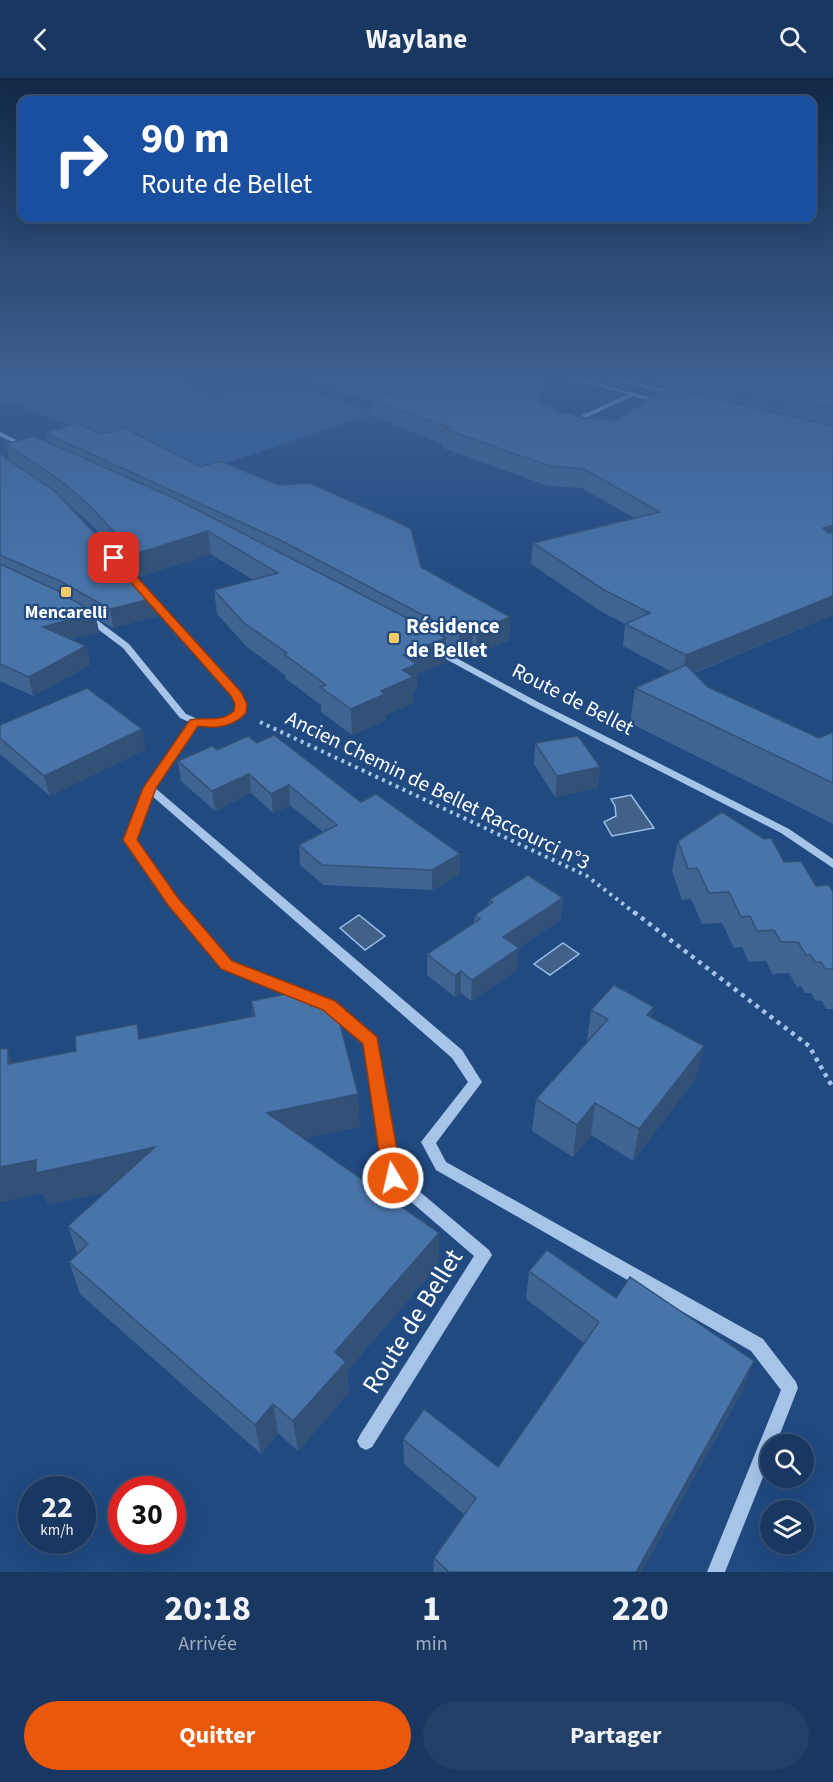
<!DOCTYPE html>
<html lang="fr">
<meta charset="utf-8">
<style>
:root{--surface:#193861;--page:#223f67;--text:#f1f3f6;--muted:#9facbd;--line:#375276;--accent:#ea580c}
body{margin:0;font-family:"Source Sans 3",sans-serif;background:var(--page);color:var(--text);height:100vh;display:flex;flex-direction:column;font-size:22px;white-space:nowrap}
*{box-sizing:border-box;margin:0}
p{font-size:20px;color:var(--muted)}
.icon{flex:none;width:33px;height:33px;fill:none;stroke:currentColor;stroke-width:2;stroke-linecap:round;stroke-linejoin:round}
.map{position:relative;height:1494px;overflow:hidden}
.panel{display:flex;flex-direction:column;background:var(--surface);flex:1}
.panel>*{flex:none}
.top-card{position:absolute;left:18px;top:18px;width:798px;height:126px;border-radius:12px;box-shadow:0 6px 24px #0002,0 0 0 2px var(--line);background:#1a4fa0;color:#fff;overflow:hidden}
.buttons{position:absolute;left:760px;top:1356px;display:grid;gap:12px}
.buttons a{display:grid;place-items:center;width:54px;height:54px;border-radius:50%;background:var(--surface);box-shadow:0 6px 24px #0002,0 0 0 2px var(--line);font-size:30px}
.speed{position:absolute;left:18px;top:1398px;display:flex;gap:12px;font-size:30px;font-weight:700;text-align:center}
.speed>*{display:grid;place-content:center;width:78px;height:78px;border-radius:50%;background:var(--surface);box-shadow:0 6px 24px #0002,0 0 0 2px var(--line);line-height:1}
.speed small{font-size:15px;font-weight:400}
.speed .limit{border:9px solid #d22;background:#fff;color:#111}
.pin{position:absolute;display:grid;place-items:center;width:51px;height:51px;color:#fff;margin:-26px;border-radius:12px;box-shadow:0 3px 9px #0006}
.me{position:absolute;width:66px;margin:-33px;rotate:351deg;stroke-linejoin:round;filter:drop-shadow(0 0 4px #0008)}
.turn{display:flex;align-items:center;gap:21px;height:126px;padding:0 24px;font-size:27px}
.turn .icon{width:78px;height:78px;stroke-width:2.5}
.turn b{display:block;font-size:42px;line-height:51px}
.eta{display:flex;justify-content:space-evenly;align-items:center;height:102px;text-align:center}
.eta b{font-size:36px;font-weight:700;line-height:42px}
.button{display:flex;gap:12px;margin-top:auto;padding:12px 24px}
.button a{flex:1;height:69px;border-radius:36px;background:var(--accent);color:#fff;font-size:24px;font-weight:700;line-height:69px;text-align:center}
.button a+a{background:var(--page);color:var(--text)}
header{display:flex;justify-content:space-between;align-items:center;height:78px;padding:0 24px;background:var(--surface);font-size:27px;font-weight:700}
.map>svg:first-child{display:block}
.green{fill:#34649f}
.water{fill:#426188;stroke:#9abfe9;stroke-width:1.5}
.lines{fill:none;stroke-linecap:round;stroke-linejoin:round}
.path-far1{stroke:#a6c4e8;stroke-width:4;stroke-dasharray:3 4.5;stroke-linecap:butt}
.path{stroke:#a6c4e8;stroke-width:4.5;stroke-dasharray:4 5;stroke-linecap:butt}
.minor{fill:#a6c4e8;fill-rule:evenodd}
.wall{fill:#3f6492}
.shaded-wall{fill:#335177}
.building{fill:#4974aa;stroke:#335177;stroke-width:1.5}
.route{fill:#ea580c;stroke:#983908;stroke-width:1.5}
.poi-dot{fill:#f5cc67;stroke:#214a81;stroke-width:2}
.labels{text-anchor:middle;stroke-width:4.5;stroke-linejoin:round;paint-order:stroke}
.far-poi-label{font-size:18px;font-weight:bold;fill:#fff;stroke:#214a81}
.poi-label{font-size:21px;font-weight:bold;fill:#fff;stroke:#214a81;text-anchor:start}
.street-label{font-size:21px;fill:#fff;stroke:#214a81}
.near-street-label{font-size:26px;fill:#fff;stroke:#214a81}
</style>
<header><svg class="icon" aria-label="back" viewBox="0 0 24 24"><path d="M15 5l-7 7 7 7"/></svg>Waylane<svg class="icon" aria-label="search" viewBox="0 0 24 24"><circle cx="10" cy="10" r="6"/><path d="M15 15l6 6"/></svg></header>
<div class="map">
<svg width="833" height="1494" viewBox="0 0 833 1494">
<rect width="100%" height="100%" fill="#214a81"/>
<!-- green -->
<path class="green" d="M0,297h170l43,20 89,-7 73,25 -184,62 -178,-72 -13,-1z"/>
<!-- water -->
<g class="water">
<path d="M631,717l23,33 -42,8 -8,-14 12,-6 -1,-10 -4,-7z"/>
<path d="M359,837l26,21 -20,14 -25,-22z"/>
<path d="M563,865l16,11 -29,21 -16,-11z"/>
</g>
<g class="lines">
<!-- path-far1 -->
<path class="path-far1" d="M260,644l327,154 49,38"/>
<!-- path -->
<path class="path" d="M634,834l175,134 24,42"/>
<!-- minor -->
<g class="minor">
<path d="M556,297h11l96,26 -3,2 -27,-7 -63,29 -3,-2 1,-1 60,-28z"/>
<path d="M594,297h11l73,18 -3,2z"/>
<path d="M0,354l29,14 1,1 -5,1 -25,-12z"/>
<path d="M144,513h6l90,101 6,12 -3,11c-14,10 -29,13 -46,10l-43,62 308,263 20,32 -46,61 10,19 317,177 33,43 2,6 -22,56h-5v13l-46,115h-18l74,-182 -30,-39 -315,-181 -15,-28 47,-60 -16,-24 -301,-263 -16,45 42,58 53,64 103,40 43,36 24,137 89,75 3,5 -120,192 -6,3 -6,-3 -3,-6 3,-6 114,-179 -86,-74 -2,-4 -21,-134 -40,-36 -103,-40 -53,-64 -44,-64 19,-52 45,-66 -9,-4 -57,-70 -40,-30v-4h6l40,30 57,70 14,6 12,1 11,-2 13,-7v-8l-3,-9 -89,-100z"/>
<path d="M436,569l102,55 251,127 44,30v9l-52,-35 -249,-127 -99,-54v-4z"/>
</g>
</g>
<!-- wall -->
<g class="wall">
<path d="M296,297h253l-8,29 18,10 25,4 33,2 58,-31v-2l-46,-12h204v240l-139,58 14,14 111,51 14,-6v92l-203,-101 5,-35 37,-16 -49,-26 2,-22 -23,-12 -71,-48 2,-21 101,-25 -52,-30 -34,-2 -105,-38v-4l-72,-28 -1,-14z"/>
<path d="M45,355l57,1 99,33 220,100 89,50 -1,23 -33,14 -4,-3 -13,6 -13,-7v12l-29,12v15l-4,2v12l-27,12v5l-34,15 -31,-23v-7l-35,-26 -1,-4 -38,-28 -30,-33 -3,-24 39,-10 -42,-26 -72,23 -47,-52 -26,-22 89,95 3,18 -45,12 -17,-10 3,14 -28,7 15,7 4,19 -57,31 -33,-15v-227l10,7 -4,-17 41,-2z"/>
<path d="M0,647l146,24 -96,47 -50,-42z"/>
<path d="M257,665l104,59 99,52 -1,21 -27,15 -108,-5 -24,-20 -1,-20 24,-13 -33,-27 -17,8 -22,-20 -36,18 -34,-30 -3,-20 39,-11z"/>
<path d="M535,665l65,24 -3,21 -42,9 -21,-33z"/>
<path d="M678,763l106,21 32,24 17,6v117h-7l-4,-8 -7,-1 -4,-7h-6l-4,-7 -4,1 -8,-14 -17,1 -6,-13 -17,1 -7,-15 -8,1 -12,-25 -20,1 -11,-25 -9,1 -10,-29z"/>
<path d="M563,820l-3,22 -42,28 -1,22 -46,31 -10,-8 -6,4 -28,-22v-21l47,-32 1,-7 14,-9v-6z"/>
<path d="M251,923l60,5 49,121 -57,11 136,95 -1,32 -91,106 2,21 -51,59 -20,-18 -17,21 -181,-160 -11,-32 8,-8 -9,-28 37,-34 -57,13 -5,-12 -43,9v-153l13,14 240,-46z"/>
<path d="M591,932l61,8 44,60 -63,83 -42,-26 -18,22 -41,-26 4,-32 51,-57z"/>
<path d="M529,1193l215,117 -103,184h-208l1,-14 31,-43 -61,-51 -1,-25 95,28 86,-124 -58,-44z"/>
</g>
<!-- shaded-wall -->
<g class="shaded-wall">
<path d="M545,297h4l-13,46 2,-18z"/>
<path d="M833,447v16l-10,-13z"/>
<path d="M208,453l3,23 -72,23 -4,-23z"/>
<path d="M833,518v19l-151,62 4,-22z"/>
<path d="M155,520l3,18 -45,12 -3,-19z"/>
<path d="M95,535l4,19 -52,13 -4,-18z"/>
<path d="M510,539l-1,23 -33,14 1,-23z"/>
<path d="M473,550l-1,23 -13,6v-23z"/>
<path d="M446,560v24l-29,12v15l-4,2v12l-27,12v5l-34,15 -1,-26 30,-18 22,-36z"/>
<path d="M86,568l4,19 -57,31 -4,-19z"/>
<path d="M142,651l4,20 -96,47 -6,-20z"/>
<path d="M600,689l-3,21 -42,9 2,-21z"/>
<path d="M249,696l2,19 -36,18 -3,-20z"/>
<path d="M289,707l1,20 -17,8 -2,-19z"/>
<path d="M460,776l-1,21 -27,15v-20z"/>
<path d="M563,820l-3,22 -58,39 1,-22z"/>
<path d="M519,870l-2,22 -46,31 1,-21z"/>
<path d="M461,893v22l-6,4v-21z"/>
<path d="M654,929l-6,32 -1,-24z"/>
<path d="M704,968l-8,32 -63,83 6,-32z"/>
<path d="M8,970l11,32 -11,-16z"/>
<path d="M358,1016l2,33 -89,18 -4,-32z"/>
<path d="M595,1025l-4,32 -18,22 4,-32z"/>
<path d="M155,1069l7,32 -114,26 -5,-12 -43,9v-35l36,-7z"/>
<path d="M439,1155l-1,32 -91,106 2,21 -51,59 -5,-30 42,-69z"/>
<path d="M754,1283l-10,27 -103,184h-5z"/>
<path d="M273,1326l5,29 -17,21 -6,-29z"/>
</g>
<!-- building -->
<g class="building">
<path d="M343,297h202l-7,28 18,6 3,5 7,-2 18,6 33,2 49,-33 167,39v99l-10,3 5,5 5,-1v64l-147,59 -61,-31 25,-11 -46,-23 -71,-47 127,-31 -76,-43 -34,-3 -106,-37 5,-2 -79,-28 22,-7z"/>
<path d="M698,297h135v33z"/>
<path d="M678,302l155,35v3l-157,-37z"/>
<path d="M77,345l25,11 23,-6 76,39 18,-6 60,24 31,-2 83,37 18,9 10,38 89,50 -33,14 -4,-3 -14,6 -179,-94 -235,-107z"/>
<path d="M34,358l142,63 270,139 -43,17 14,9 -14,6 10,7 -32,14 4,3 -34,15 -31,-22 6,-2 -42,-31 3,-1 -43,-30 -30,-33 64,-17 -70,-42 -73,23 -47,-50 -27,-23 -55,-37z"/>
<path d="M0,376l55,37 100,107 -45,11 -50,-28 -60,-26z"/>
<path d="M0,486l58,27 37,22 -52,14 43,19 -57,31 -29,-13z"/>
<path d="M686,587l22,22 111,51 14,-6v51l-198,-95z"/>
<path d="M87,610l55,41 -98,47 -44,-38v-13z"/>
<path d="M274,657l87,67 15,-8 84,60 -28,16 -110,-5 -23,-20 38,-20 -48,-40 -18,9 -22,-20 -37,17 -34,-30 34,-15 5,4 31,-14 9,7z"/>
<path d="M578,658l22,31 -43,9 -22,-33z"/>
<path d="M722,734l42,27 7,-1 13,24 17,-1 15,25 13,-1 4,7v78v-1h-8l-4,-7h-6l-4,-7h-5l-8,-13h-17l-7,-12 -17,1 -7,-15 -9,1 -12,-25 -20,1 -12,-25 -9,1 -10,-28z"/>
<path d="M528,797l35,23 -60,39 16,11 -47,32 -11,-9 -6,5 -28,-22 53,-35 -5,-4 18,-13 -4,-2z"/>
<path d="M614,907l40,22 -7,8 57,31 -65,83 -44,-26 -18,22 -41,-26 72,-80 -17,-9z"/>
<path d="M306,912l5,16 23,-5 24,93 -91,19 172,120 -104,119 11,10 -53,59 -20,-17 -18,21 -186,-163 19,-18 -20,-18 87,-79 -119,26v-13l-36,7v-118l8,-1v16l68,-13 -1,-15 62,-12 2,15 116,-23 -4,-15z"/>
<path d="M547,1172l69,48 14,-21 124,84 -118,211h-187l-15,-14 42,-60 -73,-59 21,-30 74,58 101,-145 -70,-51z"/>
</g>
<!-- sky -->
<linearGradient id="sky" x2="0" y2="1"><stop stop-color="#122947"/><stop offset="0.59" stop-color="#3d6092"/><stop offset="1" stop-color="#3d6092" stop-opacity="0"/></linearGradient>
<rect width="833" height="506" fill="url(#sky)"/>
<!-- route -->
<path class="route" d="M111,478h7l123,136 6,12 -1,9c-13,14 -30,16 -48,13l-42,62 -19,52 41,58 54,63 103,40 42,36 25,141 -3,6 -6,2 -7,-2 -3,-6 -20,-134 -40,-34 -102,-41 -53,-64 -45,-65 20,-52 47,-68c17,-4 29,4 44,-9l1,-7 -4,-8 -120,-136z"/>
<!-- markers -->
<g class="poi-dot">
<rect x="60" y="508" width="12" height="12" rx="3"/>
<rect x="388" y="554" width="12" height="12" rx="3"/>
</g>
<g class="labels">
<!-- far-poi labels -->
<g class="far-poi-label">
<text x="66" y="540">Mencarelli</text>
</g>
<!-- poi labels -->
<g class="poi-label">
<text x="406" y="555">Résidence<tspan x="406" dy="24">de Bellet</tspan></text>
</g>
<!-- street labels -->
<g class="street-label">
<text transform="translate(573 621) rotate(27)" y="7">Route de Bellet</text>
<text transform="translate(438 712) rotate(26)" y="7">Ancien Chemin de Bellet Raccourci n°3</text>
</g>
<!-- near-street labels -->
<g class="near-street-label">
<text transform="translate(412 1243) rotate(-58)" y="9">Route de Bellet</text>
</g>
</g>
</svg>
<div class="buttons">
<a><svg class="icon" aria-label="search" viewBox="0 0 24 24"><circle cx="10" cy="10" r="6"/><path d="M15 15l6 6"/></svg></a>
<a><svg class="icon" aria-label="layers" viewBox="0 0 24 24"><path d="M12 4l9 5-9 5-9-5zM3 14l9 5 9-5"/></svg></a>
</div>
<div class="speed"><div>22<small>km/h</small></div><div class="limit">30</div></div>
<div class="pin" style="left:114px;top:480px;background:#d93025"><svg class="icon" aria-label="arrive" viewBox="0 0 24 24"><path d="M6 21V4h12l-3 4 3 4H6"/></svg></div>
<svg class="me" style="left:393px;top:1100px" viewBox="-20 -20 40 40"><circle r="17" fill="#ea580c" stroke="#fff" stroke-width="3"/><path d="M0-11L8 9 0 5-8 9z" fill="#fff"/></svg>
<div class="top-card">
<div class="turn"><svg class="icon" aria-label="right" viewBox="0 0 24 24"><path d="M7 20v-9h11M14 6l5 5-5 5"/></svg><div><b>90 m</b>Route de Bellet</div></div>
</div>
</div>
<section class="panel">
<div class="eta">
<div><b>20:18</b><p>Arrivée</p></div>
<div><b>1</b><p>min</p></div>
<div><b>220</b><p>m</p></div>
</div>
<div class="button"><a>Quitter</a><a>Partager</a></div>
</section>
